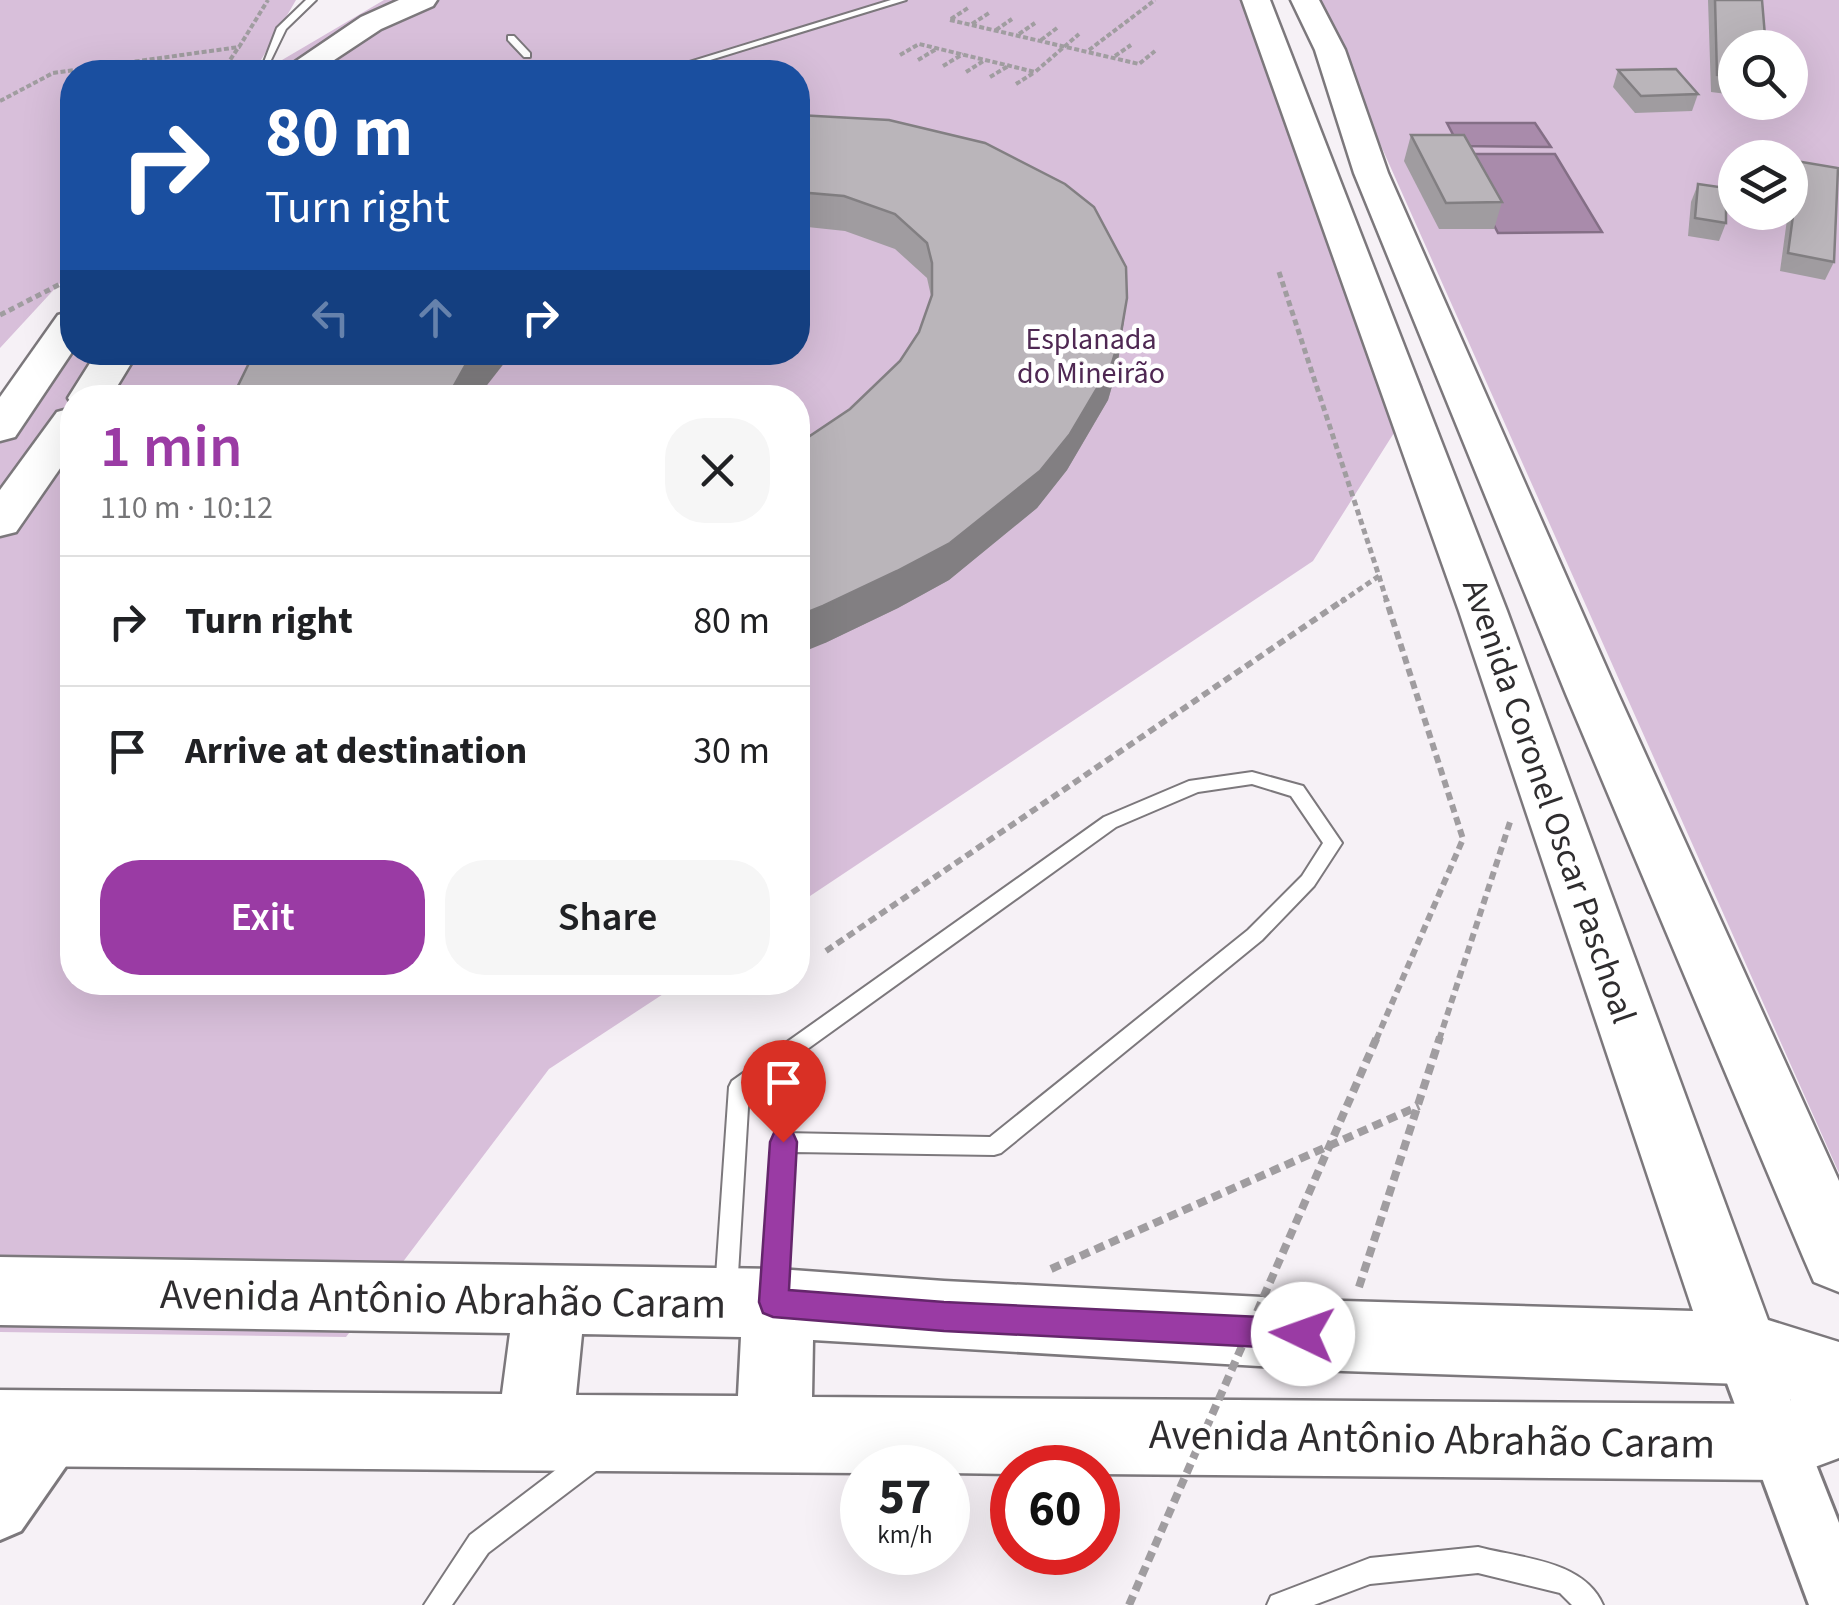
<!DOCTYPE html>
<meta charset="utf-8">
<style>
:root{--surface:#fff;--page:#f6f6f6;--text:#202124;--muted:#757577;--line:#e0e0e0;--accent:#9a3ba4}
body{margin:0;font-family:"Source Sans 3",sans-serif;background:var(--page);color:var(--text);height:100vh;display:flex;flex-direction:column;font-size:38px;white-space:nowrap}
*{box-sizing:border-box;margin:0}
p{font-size:32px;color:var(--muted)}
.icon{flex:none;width:55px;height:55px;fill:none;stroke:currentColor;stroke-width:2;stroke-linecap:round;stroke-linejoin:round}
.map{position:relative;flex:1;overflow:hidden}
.side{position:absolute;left:60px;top:385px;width:750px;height:610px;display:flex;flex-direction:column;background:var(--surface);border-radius:40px;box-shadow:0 10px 40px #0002}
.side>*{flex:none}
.hud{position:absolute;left:60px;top:60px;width:750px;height:305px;border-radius:40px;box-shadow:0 10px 40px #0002;background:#1a4fa0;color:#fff;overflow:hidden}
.buttons{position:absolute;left:1718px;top:30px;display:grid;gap:20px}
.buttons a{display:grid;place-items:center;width:90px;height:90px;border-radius:50%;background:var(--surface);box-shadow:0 10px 40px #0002;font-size:50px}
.speed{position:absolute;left:840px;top:1445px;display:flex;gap:20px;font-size:50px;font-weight:700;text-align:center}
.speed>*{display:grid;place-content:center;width:130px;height:130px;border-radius:50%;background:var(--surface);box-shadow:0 10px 40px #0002;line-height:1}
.speed small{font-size:25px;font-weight:400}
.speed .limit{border:15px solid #d22;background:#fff;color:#111}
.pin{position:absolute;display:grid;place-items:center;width:85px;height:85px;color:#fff;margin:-102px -42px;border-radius:50% 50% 50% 0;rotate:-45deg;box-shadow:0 0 10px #0007}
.pin .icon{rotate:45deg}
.me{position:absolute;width:110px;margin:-55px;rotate:273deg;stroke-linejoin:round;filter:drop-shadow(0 0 8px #0008)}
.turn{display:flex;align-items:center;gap:35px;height:210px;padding:0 40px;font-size:45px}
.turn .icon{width:130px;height:130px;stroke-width:2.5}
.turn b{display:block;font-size:70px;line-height:85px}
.lanes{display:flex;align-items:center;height:95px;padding:0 40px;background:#0003;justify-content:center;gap:50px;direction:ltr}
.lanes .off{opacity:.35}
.round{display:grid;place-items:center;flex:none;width:105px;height:105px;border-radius:40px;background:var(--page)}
.summary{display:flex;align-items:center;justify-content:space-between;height:170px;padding:0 40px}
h1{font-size:60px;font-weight:600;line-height:75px;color:var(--accent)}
.action{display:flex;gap:20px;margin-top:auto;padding:20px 40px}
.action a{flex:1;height:115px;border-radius:40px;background:var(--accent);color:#fff;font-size:40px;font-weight:600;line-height:115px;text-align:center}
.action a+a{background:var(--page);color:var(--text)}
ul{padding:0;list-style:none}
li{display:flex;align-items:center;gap:30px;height:130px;padding:0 40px;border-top:2px solid var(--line)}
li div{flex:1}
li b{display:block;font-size:38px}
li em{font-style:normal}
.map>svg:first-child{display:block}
.green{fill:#d8bfda;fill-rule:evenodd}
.water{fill:#a98bab;stroke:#846f86;stroke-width:2.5}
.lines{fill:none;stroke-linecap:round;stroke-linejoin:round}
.service-casing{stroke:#7c787c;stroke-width:4}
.tertiary-casing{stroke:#7c787c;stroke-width:6}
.primary-casing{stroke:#7c787c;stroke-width:5}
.path-far3{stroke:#a09da0;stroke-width:4;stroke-dasharray:5 2.5;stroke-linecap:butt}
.path-far2{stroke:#a09da0;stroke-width:5;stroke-dasharray:6 4;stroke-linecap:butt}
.path-far1{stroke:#a09da0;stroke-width:6;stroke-dasharray:8 5;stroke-linecap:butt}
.path{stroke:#a09da0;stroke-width:8;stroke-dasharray:10 6;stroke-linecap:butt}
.service{fill:#fff;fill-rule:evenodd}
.tertiary{fill:#fff;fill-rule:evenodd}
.primary{fill:#fff;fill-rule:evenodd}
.path-bridge-far2{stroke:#a09da0;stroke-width:5;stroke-dasharray:6 4;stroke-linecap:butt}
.path-bridge-far1{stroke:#a09da0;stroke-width:6;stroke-dasharray:8 5;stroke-linecap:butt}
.path-bridge{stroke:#a09da0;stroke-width:8;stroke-dasharray:10 6;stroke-linecap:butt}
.wall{fill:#a09ca0}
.shaded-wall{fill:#827f82}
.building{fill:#bab5ba;stroke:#827f82;stroke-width:2.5}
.route{fill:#9a3ba4;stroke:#64266b;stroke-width:2.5}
.labels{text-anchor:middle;stroke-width:9;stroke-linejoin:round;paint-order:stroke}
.far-park-label{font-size:30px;fill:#4f2853;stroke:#fff}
.street-label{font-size:35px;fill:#2f2d2f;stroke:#fff}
.near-street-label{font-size:42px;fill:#2f2d2f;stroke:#fff}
</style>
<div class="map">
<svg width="1839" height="1605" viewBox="0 0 1839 1605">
<rect width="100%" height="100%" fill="#f6f1f6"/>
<!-- green -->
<g class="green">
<path d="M0,0h296l-42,72h-182v198l-72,78z"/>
<path d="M384,0h883l72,195 84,192 -110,174 -515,343v-506h-726v584l608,1 -131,86 -203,268 -346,-5v-892l72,-103v15h726v-280h-526l10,-12z"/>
<path d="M1316,0h523v1173zM1735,48h55v54h-55zM1735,158h55v54h-55z"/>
</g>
<!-- water -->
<g class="water">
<path d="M1447,123h88l16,24 -92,-1z"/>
<path d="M1457,154h98l47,78 -104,1z"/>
</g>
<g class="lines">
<!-- service casing -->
<g class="service-casing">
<g id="service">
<path d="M306,0h10l-30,29 -16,33h-6l13,-34z"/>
<path d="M891,0h15l-235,72h-14z"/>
<path d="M508,36h6l16,17v4h-6l-16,-17z"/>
<path d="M1252,772l51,14 39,57 -28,43 -52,54 -261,213 -7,2 -201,-3 -8,140 -3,8 -8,3 -8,-3 -3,-8 9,-150 4,-7 7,-2 207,4 258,-207 54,-54 21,-33 -32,-47 -39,-12 -54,8 -82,35 -367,264 -12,200 -3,8 -8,3 -8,-3 -3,-8 14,-204 3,-6 372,-264 85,-36z"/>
<path d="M591,1447l9,3 3,9 -3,9 -112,85 -36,52h-28l46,-70 112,-85z"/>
<path d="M1478,1547c41,11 106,13 125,58h-31l-12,-12 -82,-20 -108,11 -56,21h-47l4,-9 99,-38z"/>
</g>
</g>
<!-- tertiary casing -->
<g class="tertiary-casing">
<g id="tertiary">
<path d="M1742,1320l20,8 77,195v82h-30l-95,-257 8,-20z"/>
<path d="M57,1399l21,8 8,21 -8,21 -57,82 -21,9v-81l36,-52z"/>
</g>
</g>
<!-- primary casing -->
<g class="primary-casing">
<g id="primary">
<path d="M399,0h38l-4,6 -52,23 -65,43h-36l81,-55z"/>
<path d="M1242,0h28l237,611 261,709 71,22v116l-59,22 -682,-6v-6h-86v6l-64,-1v-5h-86v5l-862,-7v-76l502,4 8,-61 -510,-8v-68l778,12 166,12 399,20 350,10 -234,-700zM582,1334l159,3 -3,59 -162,-1zM813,1340l530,31 399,13 49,16 -11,4 -968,-7z"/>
<path d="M1291,0h28l26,50 43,123 230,521 221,487v111l-25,-10 -10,-23 -238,-565 -212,-521 -39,-123z"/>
<path d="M72,311v41l-57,85 -15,4v-44l58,-82z"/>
<path d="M97,352h41l-28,46h-38v6l-4,-6z"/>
<path d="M72,408v43l-56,81 -16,4v-46l57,-78z"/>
</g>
</g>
<!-- path-far3 -->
<g class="path-far3">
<path d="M951,19l17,-11"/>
<path d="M950,20l189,44 16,-13"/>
<path d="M972,24l17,-11"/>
<path d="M996,30l16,-11"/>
<path d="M1019,34l16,-11"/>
<path d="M1041,40l16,-12"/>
<path d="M1089,50l66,-50"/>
<path d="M900,55l19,-11 116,28 44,-38"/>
<path d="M1115,56l16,-11"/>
<path d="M918,60l20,-12"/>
<path d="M943,66l20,-12"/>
<path d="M222,72l16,-24"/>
<path d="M966,72l19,-12"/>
<path d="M990,77l20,-12"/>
<path d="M1016,84l19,-12"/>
<path d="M0,101l53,-28 186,-26 29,-47"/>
</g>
<!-- path-far2 -->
<g class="path-far2">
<path d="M1279,272l100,304 -38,26"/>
<path d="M0,315l72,-37"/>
</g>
<!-- path-far1 -->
<g class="path-far1">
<path d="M826,951l519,-352"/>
<path d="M1439,1040l72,-221"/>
</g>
<!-- path -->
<g class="path">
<path d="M1051,1269l368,-163"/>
<path d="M1359,1287l81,-250"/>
</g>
<!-- service -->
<use href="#service" class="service"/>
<!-- tertiary -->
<use href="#tertiary" class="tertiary"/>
<!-- primary -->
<use href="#primary" class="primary"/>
<!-- path-bridge-far2 -->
<path class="path-bridge-far2" d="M1379,576l8,26"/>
<!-- path-bridge-far1 -->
<path class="path-bridge-far1" d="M1376,1040l87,-201 -77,-240"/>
<!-- path-bridge -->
<path class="path-bridge" d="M1129,1605l248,-568"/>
</g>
<!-- wall -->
<g class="wall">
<path d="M1708,0h54l-27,48v47l-24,-3z"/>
<path d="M1618,70l80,24 -6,17 -57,2 -22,-26z"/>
<path d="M798,115l329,183 -10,71 -9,31 -41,70 -30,38 -88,72 -51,28 -73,35 25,-234 50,-48 19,-29 12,-36 -4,-18 -32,-29 -50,-18 -47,-5z"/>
<path d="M1411,135l91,67 -8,27h-55l-35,-68z"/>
<path d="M1790,160l44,102 -9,18 -45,-9 8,-59h2z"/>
<path d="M1698,184l28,39 -7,18 -31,-5 3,-34z"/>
</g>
<!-- shaded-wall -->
<g class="shaded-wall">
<path d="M1127,298l-10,71 -9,31 -41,70 -30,38 -88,72 -51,28 -73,35 -27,11v-38z"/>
<path d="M476,352h37l-36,46h-30l18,-32z"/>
</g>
<!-- building -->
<g class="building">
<path d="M1715,0h47l4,48h-31v29l-18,-2z"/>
<path d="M1676,69l22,25 -57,2 -23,-26z"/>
<path d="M798,115l91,5 96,23 80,41 29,23 32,60 1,31 -6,35 -9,30 -42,71 -30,37 -90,72 -53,28 -74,35 -25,10v-172l52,-35 50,-48 19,-29 13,-37v-32l-5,-20 -32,-29 -51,-18 -46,-4z"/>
<path d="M1411,135h53l38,67 -56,1z"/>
<path d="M1790,160l48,8 -4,94 -46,-9 9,-67 -7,-1z"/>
<path d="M1698,184l28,4v35l-31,-5z"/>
<path d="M256,352h220l-11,14 -18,32h-215l18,-37z"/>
</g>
<!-- route -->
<path class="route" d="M783,1129l10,4 4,9 -8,148 155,12 359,17 10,5 5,10 -5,10 -10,5 -359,-18 -171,-14 -10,-4 -4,-11 11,-160 4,-9z"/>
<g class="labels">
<!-- far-park labels -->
<g class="far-park-label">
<text x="1091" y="349">Esplanada<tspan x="1091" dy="34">do Mineirão</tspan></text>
</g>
<!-- street labels -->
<g class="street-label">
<text transform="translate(1550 801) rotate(71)" y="12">Avenida Coronel Oscar Paschoal</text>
</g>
<!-- near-street labels -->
<g class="near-street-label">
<text transform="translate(443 1298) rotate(1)" y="15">Avenida Antônio Abrahão Caram</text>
<text transform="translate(1432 1438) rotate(1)" y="15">Avenida Antônio Abrahão Caram</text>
</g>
</g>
</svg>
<div class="buttons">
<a><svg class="icon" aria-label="search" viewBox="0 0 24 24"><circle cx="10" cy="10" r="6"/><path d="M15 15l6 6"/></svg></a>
<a><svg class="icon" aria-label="layers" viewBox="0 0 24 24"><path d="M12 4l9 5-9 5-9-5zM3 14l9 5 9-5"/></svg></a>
</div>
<div class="speed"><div>57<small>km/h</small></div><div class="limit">60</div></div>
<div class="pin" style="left:783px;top:1142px;background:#d93025"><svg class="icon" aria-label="arrive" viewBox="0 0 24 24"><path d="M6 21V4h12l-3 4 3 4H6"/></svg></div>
<svg class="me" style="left:1303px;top:1334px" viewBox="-20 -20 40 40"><circle r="19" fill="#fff"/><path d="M0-13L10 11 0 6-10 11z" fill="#9a3ba4"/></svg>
<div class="hud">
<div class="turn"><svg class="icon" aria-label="right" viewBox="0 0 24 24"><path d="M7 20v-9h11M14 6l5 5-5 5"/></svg><div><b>80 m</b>Turn right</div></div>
<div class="lanes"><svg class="icon off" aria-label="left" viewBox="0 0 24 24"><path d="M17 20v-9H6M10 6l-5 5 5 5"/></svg><svg class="icon off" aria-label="ahead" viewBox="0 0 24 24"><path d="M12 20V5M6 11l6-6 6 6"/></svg><svg class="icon" aria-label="right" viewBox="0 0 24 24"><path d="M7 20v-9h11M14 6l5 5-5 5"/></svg></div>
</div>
<section class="side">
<div class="summary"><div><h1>1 min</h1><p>110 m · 10:12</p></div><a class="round"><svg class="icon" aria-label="close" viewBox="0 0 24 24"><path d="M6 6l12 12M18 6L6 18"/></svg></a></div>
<ul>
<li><svg class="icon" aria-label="right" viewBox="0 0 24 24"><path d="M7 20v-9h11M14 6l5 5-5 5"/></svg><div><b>Turn right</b></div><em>80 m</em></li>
<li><svg class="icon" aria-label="arrive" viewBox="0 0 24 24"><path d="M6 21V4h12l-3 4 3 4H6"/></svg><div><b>Arrive at destination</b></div><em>30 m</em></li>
</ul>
<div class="action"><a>Exit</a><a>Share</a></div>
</section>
</div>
